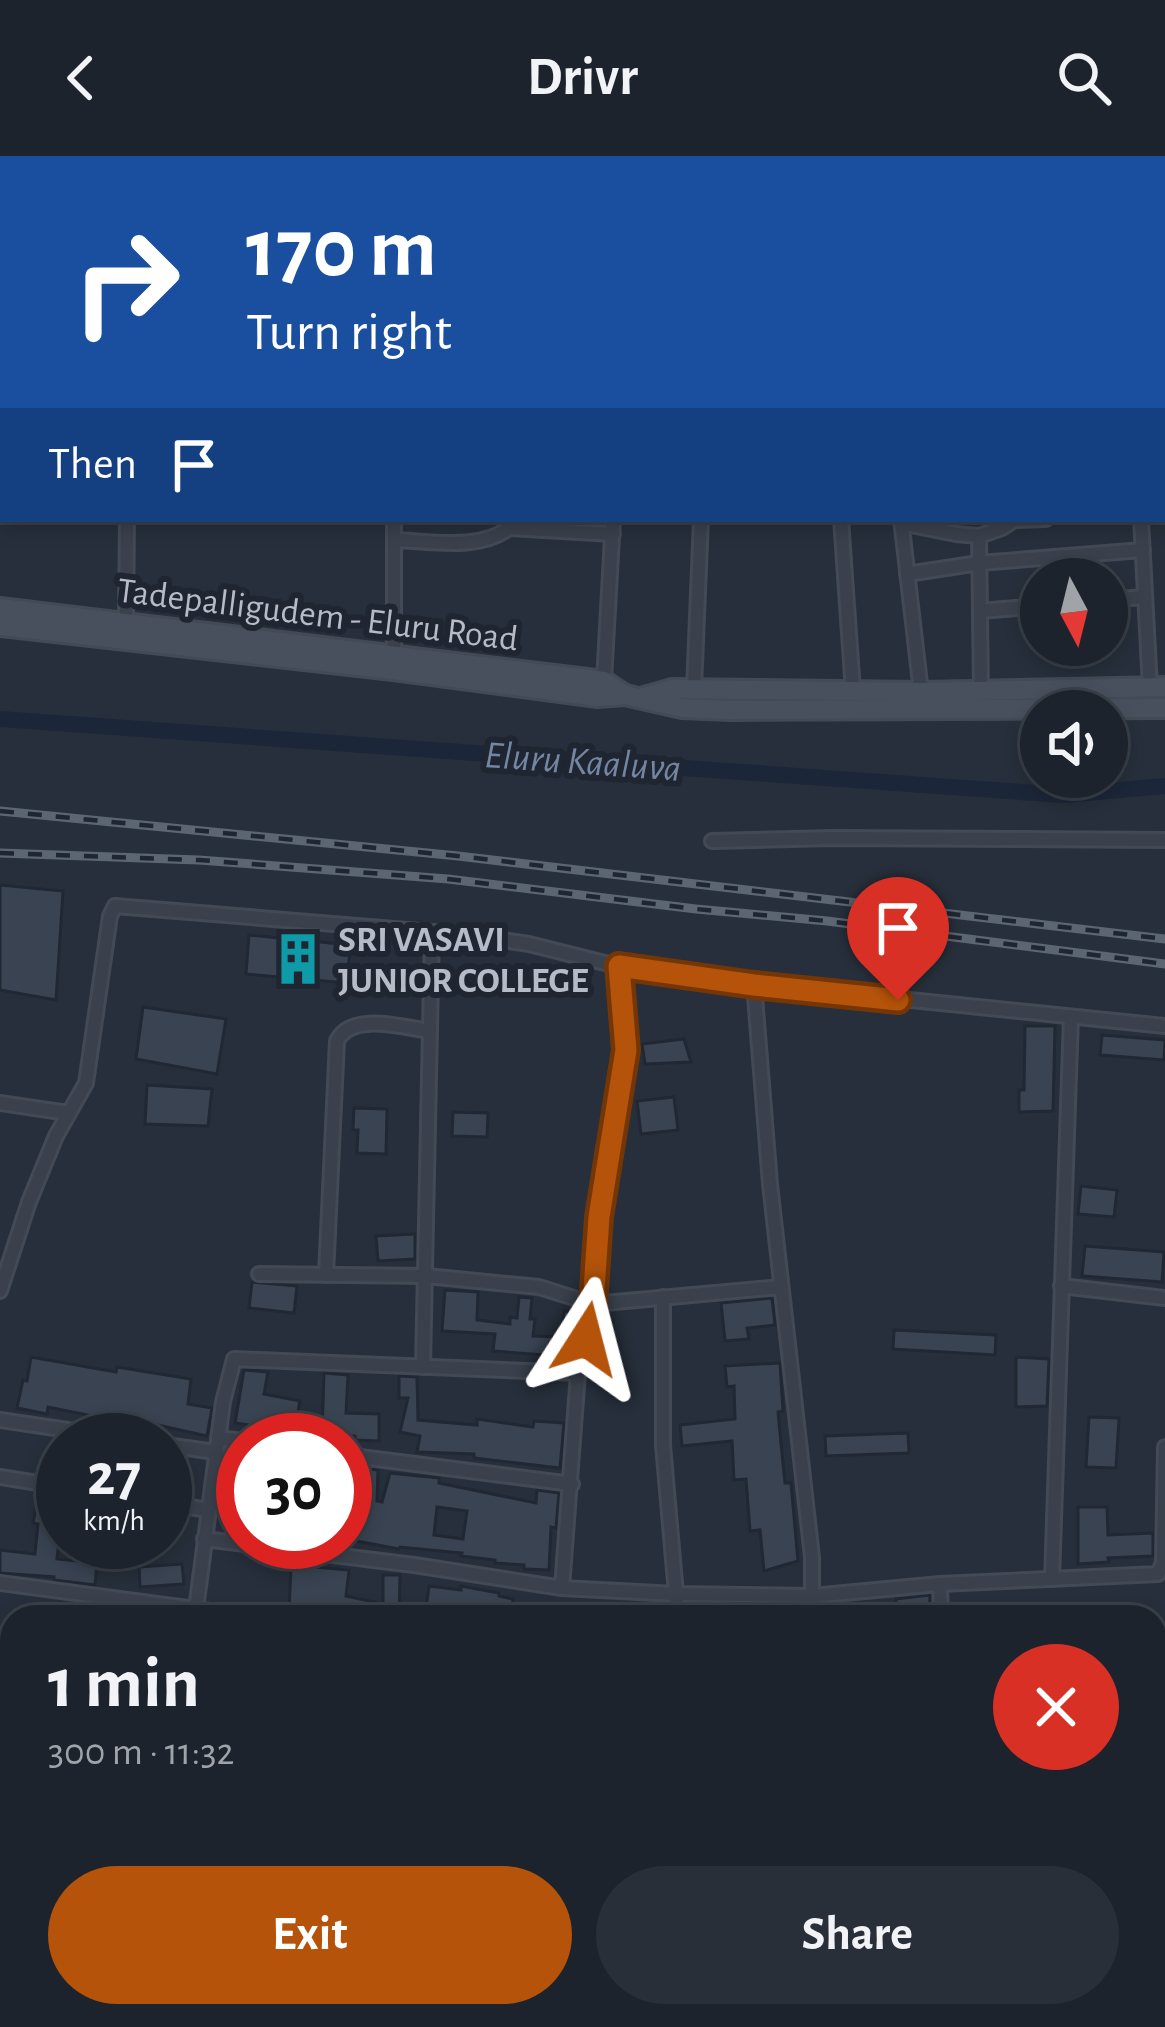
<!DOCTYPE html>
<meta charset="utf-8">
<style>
:root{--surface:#1c232c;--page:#292f38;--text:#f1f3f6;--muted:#a0a4a9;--line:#3a4048;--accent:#b45309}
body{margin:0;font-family:"Alegreya Sans",sans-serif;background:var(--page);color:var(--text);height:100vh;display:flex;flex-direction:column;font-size:45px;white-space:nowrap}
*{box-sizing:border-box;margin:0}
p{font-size:39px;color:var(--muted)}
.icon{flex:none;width:66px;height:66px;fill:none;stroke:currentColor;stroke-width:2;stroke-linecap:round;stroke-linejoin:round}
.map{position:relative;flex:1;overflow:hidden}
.details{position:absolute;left:0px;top:1449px;width:1167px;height:423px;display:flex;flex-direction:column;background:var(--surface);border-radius:36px 36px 0 0;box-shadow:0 6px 18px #0003,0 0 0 3px var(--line)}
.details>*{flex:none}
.banner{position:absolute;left:0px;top:0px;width:1167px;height:366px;box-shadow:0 6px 18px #0003,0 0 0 3px var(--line);background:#1a4fa0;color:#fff;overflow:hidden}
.needle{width:78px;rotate:173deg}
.buttons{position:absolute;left:1020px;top:402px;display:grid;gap:24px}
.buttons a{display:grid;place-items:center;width:108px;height:108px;border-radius:50%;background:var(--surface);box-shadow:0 6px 18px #0003,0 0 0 3px var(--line);font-size:60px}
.speed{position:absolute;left:36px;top:1257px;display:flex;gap:24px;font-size:60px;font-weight:700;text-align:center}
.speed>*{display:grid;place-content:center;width:156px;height:156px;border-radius:50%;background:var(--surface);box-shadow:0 6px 18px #0003,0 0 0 3px var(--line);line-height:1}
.speed small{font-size:30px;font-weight:400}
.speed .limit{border:18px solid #d22;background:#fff;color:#111}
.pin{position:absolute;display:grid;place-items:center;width:102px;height:102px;color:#fff;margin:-123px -51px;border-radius:50% 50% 50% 0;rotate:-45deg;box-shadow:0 0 12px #0007}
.pin .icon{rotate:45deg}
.me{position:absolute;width:132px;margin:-66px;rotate:9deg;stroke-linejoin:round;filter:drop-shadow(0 0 9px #0008)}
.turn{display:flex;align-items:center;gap:42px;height:252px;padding:0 48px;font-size:54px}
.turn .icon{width:156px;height:156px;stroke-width:2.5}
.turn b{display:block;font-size:84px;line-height:102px}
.then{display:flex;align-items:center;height:114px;padding:0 48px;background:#0003;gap:24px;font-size:45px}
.round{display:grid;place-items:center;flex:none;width:126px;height:126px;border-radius:63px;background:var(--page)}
.overview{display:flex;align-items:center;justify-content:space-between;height:204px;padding:0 48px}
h1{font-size:72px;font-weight:700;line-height:90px}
.cta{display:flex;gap:24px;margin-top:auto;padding:24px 48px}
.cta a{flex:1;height:138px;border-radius:72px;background:var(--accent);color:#fff;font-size:48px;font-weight:700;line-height:138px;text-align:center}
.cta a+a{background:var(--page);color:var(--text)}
header{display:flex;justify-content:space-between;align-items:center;height:156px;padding:0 48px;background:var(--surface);font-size:54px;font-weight:700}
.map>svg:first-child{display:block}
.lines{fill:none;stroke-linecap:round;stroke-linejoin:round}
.canal{stroke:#1b2638;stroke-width:16}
.building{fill:#394352;stroke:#212833;stroke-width:3;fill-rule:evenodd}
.minor-casing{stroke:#434a55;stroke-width:18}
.secondary-casing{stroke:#434a55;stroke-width:24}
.minor{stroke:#3a414c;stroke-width:12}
.secondary{stroke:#48505e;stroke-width:18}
.rail-casing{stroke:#5c6572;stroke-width:9}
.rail{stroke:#1f2631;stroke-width:4.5;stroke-dasharray:14;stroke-linecap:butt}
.route-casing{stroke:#753606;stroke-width:30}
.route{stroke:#b45309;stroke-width:21}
.labels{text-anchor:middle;stroke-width:12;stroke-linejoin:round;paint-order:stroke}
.street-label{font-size:36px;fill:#b6bcc7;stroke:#1f2631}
.poi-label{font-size:36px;font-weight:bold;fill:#b6bcc7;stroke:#1f2631;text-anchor:start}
.water-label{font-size:39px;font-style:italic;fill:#7386a2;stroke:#1f2631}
</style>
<header><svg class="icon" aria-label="back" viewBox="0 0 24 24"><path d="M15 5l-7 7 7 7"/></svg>Drivr<svg class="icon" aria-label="search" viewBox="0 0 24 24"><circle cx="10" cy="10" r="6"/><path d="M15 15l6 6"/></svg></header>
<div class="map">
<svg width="1165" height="1871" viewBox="0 0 1165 1871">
<rect width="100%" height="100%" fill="#262f3b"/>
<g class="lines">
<!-- canal -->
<path class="canal" d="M0,563l1063,76 102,-9"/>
</g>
<!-- building -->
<g class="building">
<path d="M0,729l63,6 -7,109 -56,-10z"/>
<path d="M249,779l102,10 -5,38 -100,-9z"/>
<path d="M143,851l83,12 -9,55 -81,-15z"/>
<path d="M1025,870h30l-2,85 -34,1v-22h5z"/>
<path d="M1102,879l63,5 -1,20 -64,-5z"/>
<path d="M684,883l7,23 -46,2 -3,-20z"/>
<path d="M147,929l65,4 -4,37 -63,-2z"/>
<path d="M674,941l4,33 -37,4 -4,-33z"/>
<path d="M354,952l33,1 -1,45 -29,-1 1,-23h-5z"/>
<path d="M453,956l35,1 -1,24 -35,-1z"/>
<path d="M1081,1030l36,4 -3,27 -36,-3z"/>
<path d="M415,1078v25l-37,2 -2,-25z"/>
<path d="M1085,1090l79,6 -2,30 -80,-6z"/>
<path d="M252,1126l45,4 -3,27 -45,-5z"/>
<path d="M445,1134l33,2 -1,28 33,4v-7l7,1 2,-21 13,1 -2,21h5l-2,17 27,1 4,-26 16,2 -9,44 -78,-6 2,-17 -53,-3z"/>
<path d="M772,1142l3,27 -28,3 2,11 -24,2 -4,-38z"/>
<path d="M894,1174l102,5 -1,20 -102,-6z"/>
<path d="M31,1201l85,15 1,-5 74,12 -3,25 24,4 -5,28 -63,-14 -42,-4 -54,-11 -1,7 -30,-6 6,-28 4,1z"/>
<path d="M1016,1201l33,2 -2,47 -31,1z"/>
<path d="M780,1207l3,48 -5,1 3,31 4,40h6l7,78 -34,10 -4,-41 -10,1 -4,-52 -12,1 -2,-39 -50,5 -2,-21 55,-6 -1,-33 -7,1 -2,-21z"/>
<path d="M244,1214l24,2 -4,22 36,7 -8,39 -30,-5 2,-8 -29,-4z"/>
<path d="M324,1217l24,2 -2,38 33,1v27l-24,-1v-4l-33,-3z"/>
<path d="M399,1220l18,1 1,43 59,5v-6l56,8 1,-6 30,2 -4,45 -86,-10v-4l-57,-2 3,-16 -20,-4 8,-34h-9z"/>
<path d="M1089,1261l30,1 -3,50 -30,-1z"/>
<path d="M908,1277l1,20 -83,3 -1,-20z"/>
<path d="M345,1311l33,3 -1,31 5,1 8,-29 49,5v5l97,20 1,-13 22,3 -3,35 -5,-1 -2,43 -25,-1v-4l-29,-2v-3l-34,-4 1,-3 -62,-6 -1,2 -53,-10 7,-40 -8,-1zM437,1351l30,4 -4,28 -29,-4z"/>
<path d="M39,1338l21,3 -7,35 7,1 -3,26 40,4 -2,22 -41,-5v-3l-54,-4v-23l35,4 3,-30 -5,-1z"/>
<path d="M1078,1351h29l1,28 45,-2v23l-45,2 1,4 -31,2z"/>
<path d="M182,1408l2,20 -44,3 -1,-20z"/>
<path d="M291,1409l58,5 -3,26 37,8v-29h17l-1,42h-77l-33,-4z"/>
<path d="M429,1430l32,4v-4l38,7v3l14,3 -2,14 -14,-3 -1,7h-71z"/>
<path d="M930,1439l-1,22h-100l-4,-12 71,-1v-5z"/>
</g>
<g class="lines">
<!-- minor casing -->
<g class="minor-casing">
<g id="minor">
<path d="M120,0l1,3"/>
<path d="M392,0v3"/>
<path d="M214,3l2,-3"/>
<path d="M637,3v-3"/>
<path d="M777,3l1,-3"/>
<path d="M857,3l1,-3"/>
<path d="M1000,3v-3"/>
<path d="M1082,3l1,-3"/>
<path d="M1164,64h1"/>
<path d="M0,68l3,34"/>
<path d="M1164,87l1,-8"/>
<path d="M0,117h3"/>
<path d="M1164,278h1"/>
<path d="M841,363l12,172"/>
<path d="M901,363l20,173"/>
<path d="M1141,363l9,168"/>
<path d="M901,367l55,11 23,2 23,-8 12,-8 32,-1"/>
<path d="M509,372l104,6"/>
<path d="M979,380l2,155"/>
<path d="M394,384c36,1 86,11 115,-12v-9"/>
<path d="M907,418l72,-11 164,-13"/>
<path d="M1107,444l38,-3"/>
<path d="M980,455l61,-5"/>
<path d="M126,466l1,-103"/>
<path d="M394,498v-135"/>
<path d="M604,525l9,-162"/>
<path d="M694,533l7,-170"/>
<path d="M712,685l121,-3 332,2"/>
<path d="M754,828l16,200 42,373v60"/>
<path d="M0,947l68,10"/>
<path d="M259,1118l167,2 113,11 54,17 188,-17"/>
<path d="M326,1119l11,-234c14,-29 65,-14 92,-10"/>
<path d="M1061,1130l104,12"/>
<path d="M0,1135l29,-89 27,-66 30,-53 24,-167 5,-10 353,29 61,9 100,25 125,15 411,42"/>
<path d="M663,1141v148l15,172"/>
<path d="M423,1211l9,-435"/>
<path d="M0,1264l135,20"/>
<path d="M218,1282l25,3"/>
<path d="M165,1289l51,7"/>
<path d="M345,1299l227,29"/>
<path d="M0,1321l63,10"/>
<path d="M165,1347l43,7"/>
<path d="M204,1383l210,26 148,23 114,6 136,2 128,-12"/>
<path d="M1052,1423l19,-562"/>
<path d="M0,1427l255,34"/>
<path d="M562,1432l16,-215 15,-69 6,-87 27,-167 -7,-84"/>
<path d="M195,1461l28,-215 11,-43 344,14"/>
<path d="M941,1461l-1,-33 218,-10 5,-11 2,-116"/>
<path d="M0,1536l12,2"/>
<path d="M1155,1616h10"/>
<path d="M0,1682h12"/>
<path d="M0,1829h12"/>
<path d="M736,1860l43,11"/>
<path d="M819,1860l1,11"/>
<path d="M947,1860v11"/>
<path d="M1063,1860v11"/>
<path d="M153,1871l1,-11"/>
<path d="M592,1871l9,-11"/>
<path d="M1128,1871l37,-7"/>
</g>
</g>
<!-- secondary casing -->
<g class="secondary-casing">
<g id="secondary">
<path d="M0,452l604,73 21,14"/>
<path d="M0,470l393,44 205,27 27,-2 57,13 48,2 435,-2"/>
<path d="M644,541l28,-8 249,3 244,-5"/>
</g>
</g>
<!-- minor -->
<use href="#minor" class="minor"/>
<!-- secondary -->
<use href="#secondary" class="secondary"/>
<!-- rail casing -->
<g class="rail-casing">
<g id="rail">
<path d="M0,655l458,45 707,83"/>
<path d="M0,697l199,7 249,19 248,30 131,12 338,43"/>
</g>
</g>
<!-- rail -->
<use href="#rail" class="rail"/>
</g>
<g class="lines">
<!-- route casing -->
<g class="route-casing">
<path id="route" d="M586,1183l7,-35 6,-87 27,-167 -7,-84 135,19 144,15"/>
</g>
<!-- route -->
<use href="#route" class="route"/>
</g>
<!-- icons -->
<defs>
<g id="building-bare" transform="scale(4.14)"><path d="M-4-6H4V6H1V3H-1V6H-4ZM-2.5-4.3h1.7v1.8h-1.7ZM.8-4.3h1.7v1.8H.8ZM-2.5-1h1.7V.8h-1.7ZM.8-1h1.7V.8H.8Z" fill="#0f9aa8" stroke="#1f2631" stroke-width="2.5" paint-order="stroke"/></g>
</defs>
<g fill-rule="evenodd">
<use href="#building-bare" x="298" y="803"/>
</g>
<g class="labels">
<!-- street labels -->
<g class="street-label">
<text transform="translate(318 457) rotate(7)" y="13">Tadepalligudem - Eluru Road</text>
</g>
<!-- poi labels -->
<g class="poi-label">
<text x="338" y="795">SRI VASAVI<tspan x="338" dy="41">JUNIOR COLLEGE</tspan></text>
</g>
<!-- water labels -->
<g class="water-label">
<text transform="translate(583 604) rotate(4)" y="14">Eluru Kaaluva</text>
</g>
</g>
</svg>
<div class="buttons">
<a><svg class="needle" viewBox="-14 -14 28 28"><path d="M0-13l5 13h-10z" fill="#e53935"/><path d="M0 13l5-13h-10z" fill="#a0a4a9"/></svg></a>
<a><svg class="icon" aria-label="sound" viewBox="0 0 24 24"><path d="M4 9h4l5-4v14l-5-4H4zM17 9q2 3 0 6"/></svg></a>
</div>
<div class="speed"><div>27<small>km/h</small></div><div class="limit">30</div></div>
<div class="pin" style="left:898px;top:844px;background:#d93025"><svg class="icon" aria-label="arrive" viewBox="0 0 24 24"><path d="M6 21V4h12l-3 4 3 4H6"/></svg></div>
<svg class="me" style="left:586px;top:1183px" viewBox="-20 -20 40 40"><path d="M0-17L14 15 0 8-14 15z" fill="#b45309" stroke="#fff" stroke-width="4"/></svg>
<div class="banner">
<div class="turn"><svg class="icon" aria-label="right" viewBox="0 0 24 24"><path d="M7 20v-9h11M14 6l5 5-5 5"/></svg><div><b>170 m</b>Turn right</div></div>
<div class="then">Then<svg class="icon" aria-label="arrive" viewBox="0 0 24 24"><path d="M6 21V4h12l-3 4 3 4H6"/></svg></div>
</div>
<section class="details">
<div class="overview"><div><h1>1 min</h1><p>300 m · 11:32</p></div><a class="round" style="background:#d93025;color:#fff"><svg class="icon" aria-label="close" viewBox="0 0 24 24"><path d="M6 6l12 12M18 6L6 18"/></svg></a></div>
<div class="cta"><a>Exit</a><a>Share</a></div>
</section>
</div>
